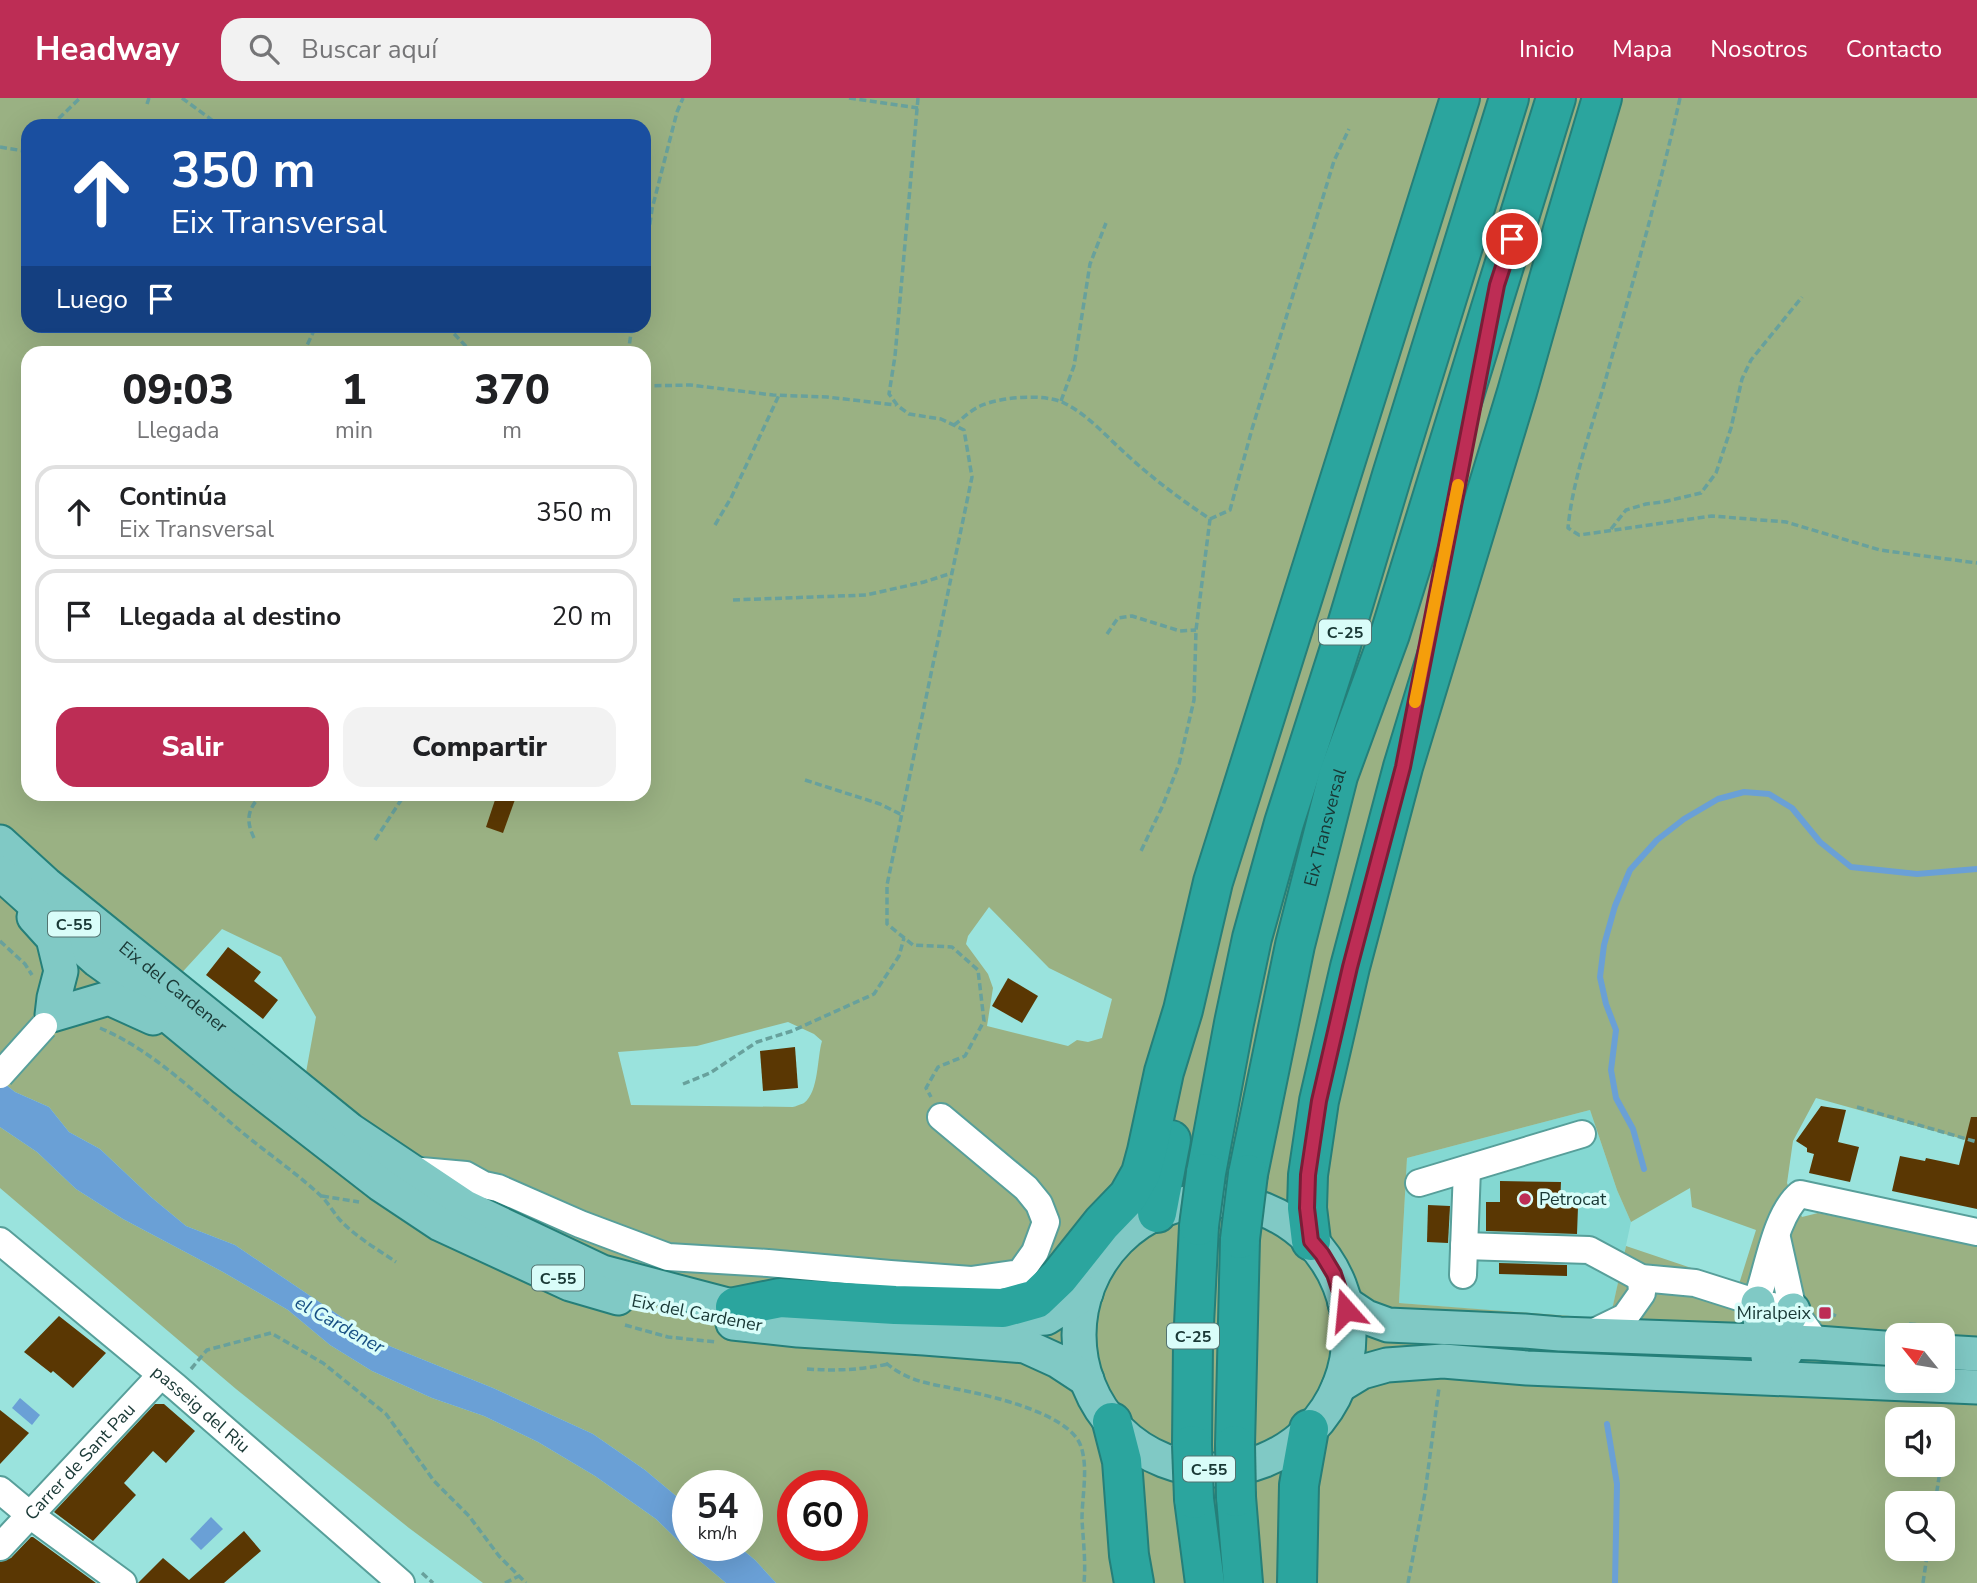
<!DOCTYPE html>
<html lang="es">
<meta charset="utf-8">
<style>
:root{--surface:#fff;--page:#f2f2f2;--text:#202124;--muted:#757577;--line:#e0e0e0;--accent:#bd2d55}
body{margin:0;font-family:"Nunito Sans",sans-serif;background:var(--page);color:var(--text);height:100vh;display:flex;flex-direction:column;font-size:26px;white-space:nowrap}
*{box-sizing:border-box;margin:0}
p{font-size:23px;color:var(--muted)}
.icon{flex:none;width:38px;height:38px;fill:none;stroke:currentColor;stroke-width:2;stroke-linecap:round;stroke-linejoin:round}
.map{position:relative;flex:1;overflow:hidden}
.drawer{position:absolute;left:21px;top:248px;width:630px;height:455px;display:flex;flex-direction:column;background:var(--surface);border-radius:21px;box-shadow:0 7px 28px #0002}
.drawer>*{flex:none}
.banner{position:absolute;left:21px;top:21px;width:630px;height:214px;border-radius:21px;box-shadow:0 7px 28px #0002;background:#1a4fa0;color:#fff;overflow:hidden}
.needle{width:46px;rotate:300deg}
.tools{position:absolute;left:1885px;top:1225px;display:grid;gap:14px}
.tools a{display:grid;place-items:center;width:70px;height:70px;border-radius:14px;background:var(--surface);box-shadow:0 7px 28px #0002;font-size:35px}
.speed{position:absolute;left:672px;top:1372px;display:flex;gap:14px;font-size:35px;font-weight:700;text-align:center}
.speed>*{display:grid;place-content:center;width:91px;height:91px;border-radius:50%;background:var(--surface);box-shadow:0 7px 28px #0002;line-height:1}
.speed small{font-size:18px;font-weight:400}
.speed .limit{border:10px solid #d22;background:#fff;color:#111}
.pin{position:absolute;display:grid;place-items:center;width:60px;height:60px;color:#fff;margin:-30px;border:4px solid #fff;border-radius:50%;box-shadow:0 2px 7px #0007}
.me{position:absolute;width:77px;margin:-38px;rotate:342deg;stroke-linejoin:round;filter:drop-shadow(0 0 5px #0008)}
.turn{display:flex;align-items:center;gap:24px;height:147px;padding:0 35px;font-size:32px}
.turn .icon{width:91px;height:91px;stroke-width:2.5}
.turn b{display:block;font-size:49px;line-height:60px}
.then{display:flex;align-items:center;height:66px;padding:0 35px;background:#0003;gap:14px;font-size:26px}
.eta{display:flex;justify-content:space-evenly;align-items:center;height:119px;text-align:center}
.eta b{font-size:42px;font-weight:800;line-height:49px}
.action{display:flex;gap:14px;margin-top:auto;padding:14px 35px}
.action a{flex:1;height:80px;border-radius:21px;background:var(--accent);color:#fff;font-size:28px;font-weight:800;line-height:80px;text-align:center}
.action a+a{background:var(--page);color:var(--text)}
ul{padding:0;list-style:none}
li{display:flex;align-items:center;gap:21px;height:94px;margin:0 14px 10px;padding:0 21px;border:4px solid var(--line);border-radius:21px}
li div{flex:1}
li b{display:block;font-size:26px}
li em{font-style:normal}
header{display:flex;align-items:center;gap:42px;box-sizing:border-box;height:98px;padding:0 35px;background:var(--accent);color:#fff}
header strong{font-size:33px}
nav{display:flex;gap:38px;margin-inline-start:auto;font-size:24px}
.search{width:490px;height:63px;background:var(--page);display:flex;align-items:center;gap:18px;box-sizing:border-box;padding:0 24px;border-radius:21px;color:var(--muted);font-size:26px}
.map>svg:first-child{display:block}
.built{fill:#84d8d2}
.green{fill:#9ab183;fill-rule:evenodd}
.water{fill:#6aa0d6}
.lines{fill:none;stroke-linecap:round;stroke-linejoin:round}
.stream{stroke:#6aa0d6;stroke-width:6}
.building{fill:#5a3703}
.minor-casing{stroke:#579f9a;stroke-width:30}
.major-casing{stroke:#257f79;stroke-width:37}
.highway-casing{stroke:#257f79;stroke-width:42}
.path{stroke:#68a19c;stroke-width:3.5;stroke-dasharray:7 3.5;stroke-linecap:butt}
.minor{stroke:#fff;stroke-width:26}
.major{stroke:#80c9c5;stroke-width:33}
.highway{stroke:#2ba59e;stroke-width:38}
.minor-bridge-casing{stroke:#579f9a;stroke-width:30;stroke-linecap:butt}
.highway-bridge-casing{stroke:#257f79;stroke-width:42;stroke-linecap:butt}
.minor-bridge{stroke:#fff;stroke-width:26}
.highway-bridge{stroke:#2ba59e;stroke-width:38}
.route-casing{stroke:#7b1d37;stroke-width:18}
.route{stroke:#bd2d55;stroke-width:12}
.slow{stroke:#f59e0b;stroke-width:12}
.poi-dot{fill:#bd2d55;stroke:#d9fdf9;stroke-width:2.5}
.labels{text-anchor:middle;stroke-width:7;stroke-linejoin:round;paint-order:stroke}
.shield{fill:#d9fdf9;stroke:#537370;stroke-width:2}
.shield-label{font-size:16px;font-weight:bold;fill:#193835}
.street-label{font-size:18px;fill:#193835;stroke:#d9fdf9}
.poi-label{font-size:18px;fill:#193835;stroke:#d9fdf9;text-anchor:start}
.water-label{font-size:19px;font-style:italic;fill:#175083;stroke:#d9fdf9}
</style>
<header>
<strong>Headway</strong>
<div class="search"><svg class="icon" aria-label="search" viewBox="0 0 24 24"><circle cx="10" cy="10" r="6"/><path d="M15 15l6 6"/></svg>Buscar aquí</div>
<nav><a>Inicio</a><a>Mapa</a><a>Nosotros</a><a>Contacto</a></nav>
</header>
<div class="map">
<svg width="1977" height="1485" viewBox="0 0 1977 1485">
<rect width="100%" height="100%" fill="#9ae3dd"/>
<!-- built -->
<path class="built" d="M1590,1012l27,80 14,32 -21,98 -211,-17 8,-145z"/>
<!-- green -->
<g class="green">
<path d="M0,0h1977v1045l-161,-45 -23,43 -6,42 15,34 16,-4 159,32v338h-1201l-21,-23 -18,-15h10v-59h-59v20l-43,-36 -52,-36 -100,-46 -116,-47 -142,-96 -49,-19 -35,-29 -51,-48 -31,-17 -20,-25 -34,-15 -15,-12zM28,28h616v200h-616zM28,256h616v440h-616zM989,809l60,61 63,31 -10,39 -14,4 -11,-2 -9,6 -81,-20 6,-38 -5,-14 -22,-30 2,-8zM222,831l59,28 35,60 -11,61 -129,-99zM788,924l26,12 8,7c-5,16 -3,51 -18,62 0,0 -10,4 -11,4l-162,-2 -13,-53 79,-6zM1590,1012l27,80 14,32 59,-34 2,19 64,23 -17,54 -113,-38 -16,73 -211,-16 8,-145zM1897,1237h45v46h-45zM1897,1321h45v46h-45zM793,1388h59v59h-59zM1897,1405h45v46h-45z"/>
<path d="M0,1029l37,25 39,37 47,30 100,53 65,38 42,35 42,26 60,27 52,18 54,26 57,34 61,43 39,38 31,26h-243l-74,-55 -173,-139 -236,-201z"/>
</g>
<!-- water -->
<g class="water">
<path d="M0,982l15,12 34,15 20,25 31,17 51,48 35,29 49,19 142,96 116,47 100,46 52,36 43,36v39h49l18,15 21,23h-50l-31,-26 -39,-38 -61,-43 -57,-34 -54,-26 -52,-18 -60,-27 -42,-26 -42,-35 -65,-38 -100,-53 -47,-30 -39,-37 -37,-25z"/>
<path d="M20,1300l20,17 -8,10 -20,-17z"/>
<path d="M211,1419l12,12 -22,21 -11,-11z"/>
</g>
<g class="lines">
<!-- stream -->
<g class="stream">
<path d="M1644,1071l-11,-40 -17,-31 -5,-28 5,-40 -10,-26 -6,-27 4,-32 11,-39 15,-36 27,-30 27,-21 34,-20 26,-7 25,2 23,14 28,34 31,25 66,7 60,-5"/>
<path d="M1607,1326l10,60 -2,99"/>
</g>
</g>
<!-- building -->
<g class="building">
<path d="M497,696h20l-14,39 -17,-6z"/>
<path d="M228,849l33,25 -7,9 24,19 -15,19 -57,-44z"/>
<path d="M1008,880l30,18 -16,27 -30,-17z"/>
<path d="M795,949l3,41 -35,3 -3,-40z"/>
<path d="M1821,1008l25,4 -8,32 21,5 -9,35 -41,-9 5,-19 -7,-2v-4l-11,-7z"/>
<path d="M1971,1019h6v92l-85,-18 8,-35 25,5 1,-3 33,7z"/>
<path d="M1500,1083l61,1 -1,24 18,1 -1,27 -91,-3v-29h14z"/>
<path d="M1428,1107l22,1 -2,37 -21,-1z"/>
<path d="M1499,1165l68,2v11l-68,-2z"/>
<path d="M59,1218l47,37 -33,35 -20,-17 -2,2 -27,-21z"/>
<path d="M155,1306h9l31,27 -29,32 -13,-12 -29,32 12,12 -43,46 -39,-29z"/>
<path d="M0,1312l29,23 -29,31z"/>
<path d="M244,1433l17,20 -37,32h-86l25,-25 26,22z"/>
<path d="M31,1439h2l63,46h-96v-21l11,-4z"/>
</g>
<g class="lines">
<!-- minor casing -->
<g class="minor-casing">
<g id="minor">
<path d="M410,1072l56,5 18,10 14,3 82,36 88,33 100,6 122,11 81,6 49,-7 15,-21 11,-30 -7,-18 -13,-16 -85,-71"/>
<path d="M1419,1085l163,-49"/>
<path d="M1777,1140l16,72 24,33"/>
<path id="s1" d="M0,1143l176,146 225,196"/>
<path d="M1464,1148l125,4 52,28 54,5 63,20 35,7"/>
<path d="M1463,1177l4,-106"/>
<path d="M1758,1205l2,-13c9,-28 17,-77 40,-96l177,38"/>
<path d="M1588,1237l37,-18 17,-24 -1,-15"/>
<path d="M0,1392l30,25 93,68"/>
<path id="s2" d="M0,1449l161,-172"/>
</g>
</g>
<!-- major casing -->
<g class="major-casing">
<g id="major">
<path id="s3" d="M0,744l46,42 304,246 115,77 137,65 133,35 27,2"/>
<path d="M0,775l97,87 28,20 120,99 135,105 60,40 130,60 48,14"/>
<path d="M34,819l19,21 8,33 -7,27 -2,17 57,-17 44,20"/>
<circle cx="1214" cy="1237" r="135"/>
<path d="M1345,1205l21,14 22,8 136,6 36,3 257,9 80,6"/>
<path d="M1758,1205l4,30 15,10 9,9"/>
<path d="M990,1223l56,-3 40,-25"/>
<path d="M733,1225l65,7 126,8 101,8 33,15 29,19"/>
<path d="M1942,1254l35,2"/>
<path d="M1768,1259l25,-47"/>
<path d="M1339,1288l23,-14 25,-7 56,-4 84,7 450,19"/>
</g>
</g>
<!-- highway casing -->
<g class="highway-casing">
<g id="highway">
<path d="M1206,1075l28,-150 18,-85 32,-115 57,-178 51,-170 117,-377"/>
<path id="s4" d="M1248,1076l47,-229 43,-169 52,-142 166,-536"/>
<path d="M1157,1115l14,-73"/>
<path d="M1311,1143l-4,-33 1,-33 11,-74 31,-134 53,-200 114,-375 47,-166 38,-128"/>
<path d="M735,1209l45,-9 115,7 108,3 33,-9 23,-22 43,-54 26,-27 13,-23 6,-22 17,-79 19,-62 30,-128 247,-784"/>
<path d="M1112,1324l10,39 7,94 5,28"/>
<path d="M1192,1347l1,-101 6,-118"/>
<path d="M1235,1347l5,-206"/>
<path d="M1236,1399l7,86"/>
<path d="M1194,1401l11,84"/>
<path d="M1297,1485l2,-98 10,-56"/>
</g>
</g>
<!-- path -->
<g class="path">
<path d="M182,0l38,28"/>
<path d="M849,0l69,10"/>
<path d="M918,0l-23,258 -6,38 9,12 11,8 32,5 23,11 8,47 -85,408v39l26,21 39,2 26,23 6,51 -19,35 -27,11 -12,21 5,9"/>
<path d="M1680,0c-21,94 -48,187 -74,280 -14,49 -33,99 -38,150l11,7 133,-19 74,6 94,28 97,13"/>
<path d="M147,6l2,-6"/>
<path d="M51,28l29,-28"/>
<path d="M0,49l24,4 4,-4"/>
<path d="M644,168l8,-57 25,-97 6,-14"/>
<path d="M447,228l26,28"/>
<path d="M303,256l13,-28"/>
<path d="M628,256l4,-28"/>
<path d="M644,288l46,-1 83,10 54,2 69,8"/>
<path d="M1061,303l13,-35 16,-102 16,-41"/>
<path d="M954,327c8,-6 17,-15 26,-19 20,-9 64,-13 84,-3 23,11 43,34 62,51 26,24 54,45 84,65l-14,111 -2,70 -15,64 -16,41 -22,46"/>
<path d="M1210,421l20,-9 22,-81 82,-268 15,-32"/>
<path d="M715,427l16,-27 48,-103"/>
<path d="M1611,431l15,-19 20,-6 17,-2 38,-9 15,-20 15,-45 11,-49 9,-19 51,-63"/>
<path d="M733,502l133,-5 58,-13 28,-9"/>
<path d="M1107,536l11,-16 14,-2 48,15 16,-1"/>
<path d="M805,682l75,24 22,11"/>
<path d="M254,740c-9,-19 -6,-29 8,-44"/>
<path d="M375,742l30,-46"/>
<path d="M0,843l25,23 7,11"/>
<path d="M100,930c52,22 94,64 137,100 27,23 57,43 83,67 8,7 13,17 20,25 16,17 37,29 56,42"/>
<path d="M683,986l27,-11 47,-31 35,-11 82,-37 25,-38 5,-18"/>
<path d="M1857,1009l120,35"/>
<path d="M322,1098l37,6"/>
<path d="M1821,1211l15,7"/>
<path d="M1909,1226l24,2"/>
<path d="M625,1227l43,12 48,5"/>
<path d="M886,1265c25,21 49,21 80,28 29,6 101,23 114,53 9,22 2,51 2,75 1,21 4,42 2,64"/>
<path d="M191,1271l16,-19 64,-17 52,30 63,51 48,67 35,35 30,40 27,27"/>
<path d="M807,1271c28,2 54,1 81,-5"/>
<path d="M1942,1358l7,-44"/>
<path d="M1935,1405l6,-38"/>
<path d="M422,1475l11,10"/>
<path d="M505,1485l14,-7"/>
<path d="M1408,1485l17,-90 14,-105"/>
<path d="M1923,1485l5,-34"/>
</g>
<!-- minor -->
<use href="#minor" class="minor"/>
<!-- major -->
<use href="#major" class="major"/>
<!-- highway -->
<use href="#highway" class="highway"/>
<!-- minor-bridge casing -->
<g class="minor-bridge-casing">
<path id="minor-bridge" d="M0,977l44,-49"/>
</g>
<!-- highway-bridge casing -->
<g class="highway-bridge-casing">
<g id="highway-bridge">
<path d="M1199,1128l7,-53"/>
<path d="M1240,1141l8,-65"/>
<path d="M1192,1347l2,54"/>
<path d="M1235,1347l1,52"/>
</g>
</g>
<!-- minor-bridge -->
<use href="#minor-bridge" class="minor-bridge"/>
<!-- highway-bridge -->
<use href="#highway-bridge" class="highway-bridge"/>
</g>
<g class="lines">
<!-- route casing -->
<g class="route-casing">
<path id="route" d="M1346,1212l-12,-36 -12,-20 -11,-13 -4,-33 1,-33 11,-74 31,-134 53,-200 94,-482 15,-46"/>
</g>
<!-- route -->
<use href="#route" class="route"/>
<!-- slow -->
<path class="slow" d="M1415,604l43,-217"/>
</g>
<!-- markers -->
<g class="poi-dot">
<circle cx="1525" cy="1101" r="7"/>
<rect x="1818" y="1208" width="14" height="14" rx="3.5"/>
</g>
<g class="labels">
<!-- shield labels -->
<g class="shield">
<rect x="1319" y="521.5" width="52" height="25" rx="5"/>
<rect x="48" y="813.5" width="52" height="25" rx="5"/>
<rect x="532" y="1167.5" width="52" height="25" rx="5"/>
<rect x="1167" y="1225.5" width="52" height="25" rx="5"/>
<rect x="1183" y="1358.5" width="52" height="25" rx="5"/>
</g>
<g class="shield-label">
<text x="1345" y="540">C-25</text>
<text x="74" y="832">C-55</text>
<text x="558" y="1186">C-55</text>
<text x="1193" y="1244">C-25</text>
<text x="1209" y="1377">C-55</text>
</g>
<!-- street labels -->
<g class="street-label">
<text dy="6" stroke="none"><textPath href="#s4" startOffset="355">Eix Transversal</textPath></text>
<text dy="6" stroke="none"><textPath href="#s3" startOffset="226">Eix del Cardener</textPath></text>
<text transform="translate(697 1215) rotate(11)" y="6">Eix del Cardener</text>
<text dy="6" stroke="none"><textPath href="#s1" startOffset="262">passeig del Riu</textPath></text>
<text dy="6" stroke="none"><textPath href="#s2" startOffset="117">Carrer de Sant Pau</textPath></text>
</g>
<!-- poi labels -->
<g class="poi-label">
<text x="1539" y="1107">Petrocat</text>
<text x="1811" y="1221" text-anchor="end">Miralpeix</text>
</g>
<!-- water labels -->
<g class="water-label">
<text transform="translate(340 1226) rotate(29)" y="7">el Cardener</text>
</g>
</g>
</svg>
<div class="tools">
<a><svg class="needle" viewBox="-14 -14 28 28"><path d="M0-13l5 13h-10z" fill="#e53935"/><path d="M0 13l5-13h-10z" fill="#757577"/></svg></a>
<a><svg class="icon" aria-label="sound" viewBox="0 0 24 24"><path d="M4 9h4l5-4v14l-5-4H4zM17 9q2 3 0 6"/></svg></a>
<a><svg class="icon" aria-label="search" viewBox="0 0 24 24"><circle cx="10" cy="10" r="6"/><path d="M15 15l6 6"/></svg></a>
</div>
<div class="speed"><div>54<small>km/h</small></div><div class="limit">60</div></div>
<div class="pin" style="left:1512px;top:141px;background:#d93025"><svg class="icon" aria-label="arrive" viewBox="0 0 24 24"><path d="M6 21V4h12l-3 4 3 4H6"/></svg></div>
<svg class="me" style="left:1346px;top:1212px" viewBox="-20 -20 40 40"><path d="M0-17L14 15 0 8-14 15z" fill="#bd2d55" stroke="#fff" stroke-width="4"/></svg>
<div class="banner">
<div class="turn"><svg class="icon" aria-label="ahead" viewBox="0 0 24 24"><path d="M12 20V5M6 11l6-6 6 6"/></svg><div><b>350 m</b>Eix Transversal</div></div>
<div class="then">Luego<svg class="icon" aria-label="arrive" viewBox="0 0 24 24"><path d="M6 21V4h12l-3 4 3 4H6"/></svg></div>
</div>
<section class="drawer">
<div class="eta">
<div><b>09:03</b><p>Llegada</p></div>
<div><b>1</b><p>min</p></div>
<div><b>370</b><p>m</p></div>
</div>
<ul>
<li><svg class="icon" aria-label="ahead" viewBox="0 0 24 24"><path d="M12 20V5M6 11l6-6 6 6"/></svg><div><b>Continúa</b><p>Eix Transversal</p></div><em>350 m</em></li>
<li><svg class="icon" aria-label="arrive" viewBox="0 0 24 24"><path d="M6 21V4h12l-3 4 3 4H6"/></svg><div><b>Llegada al destino</b></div><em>20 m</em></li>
</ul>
<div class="action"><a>Salir</a><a>Compartir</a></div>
</section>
</div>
